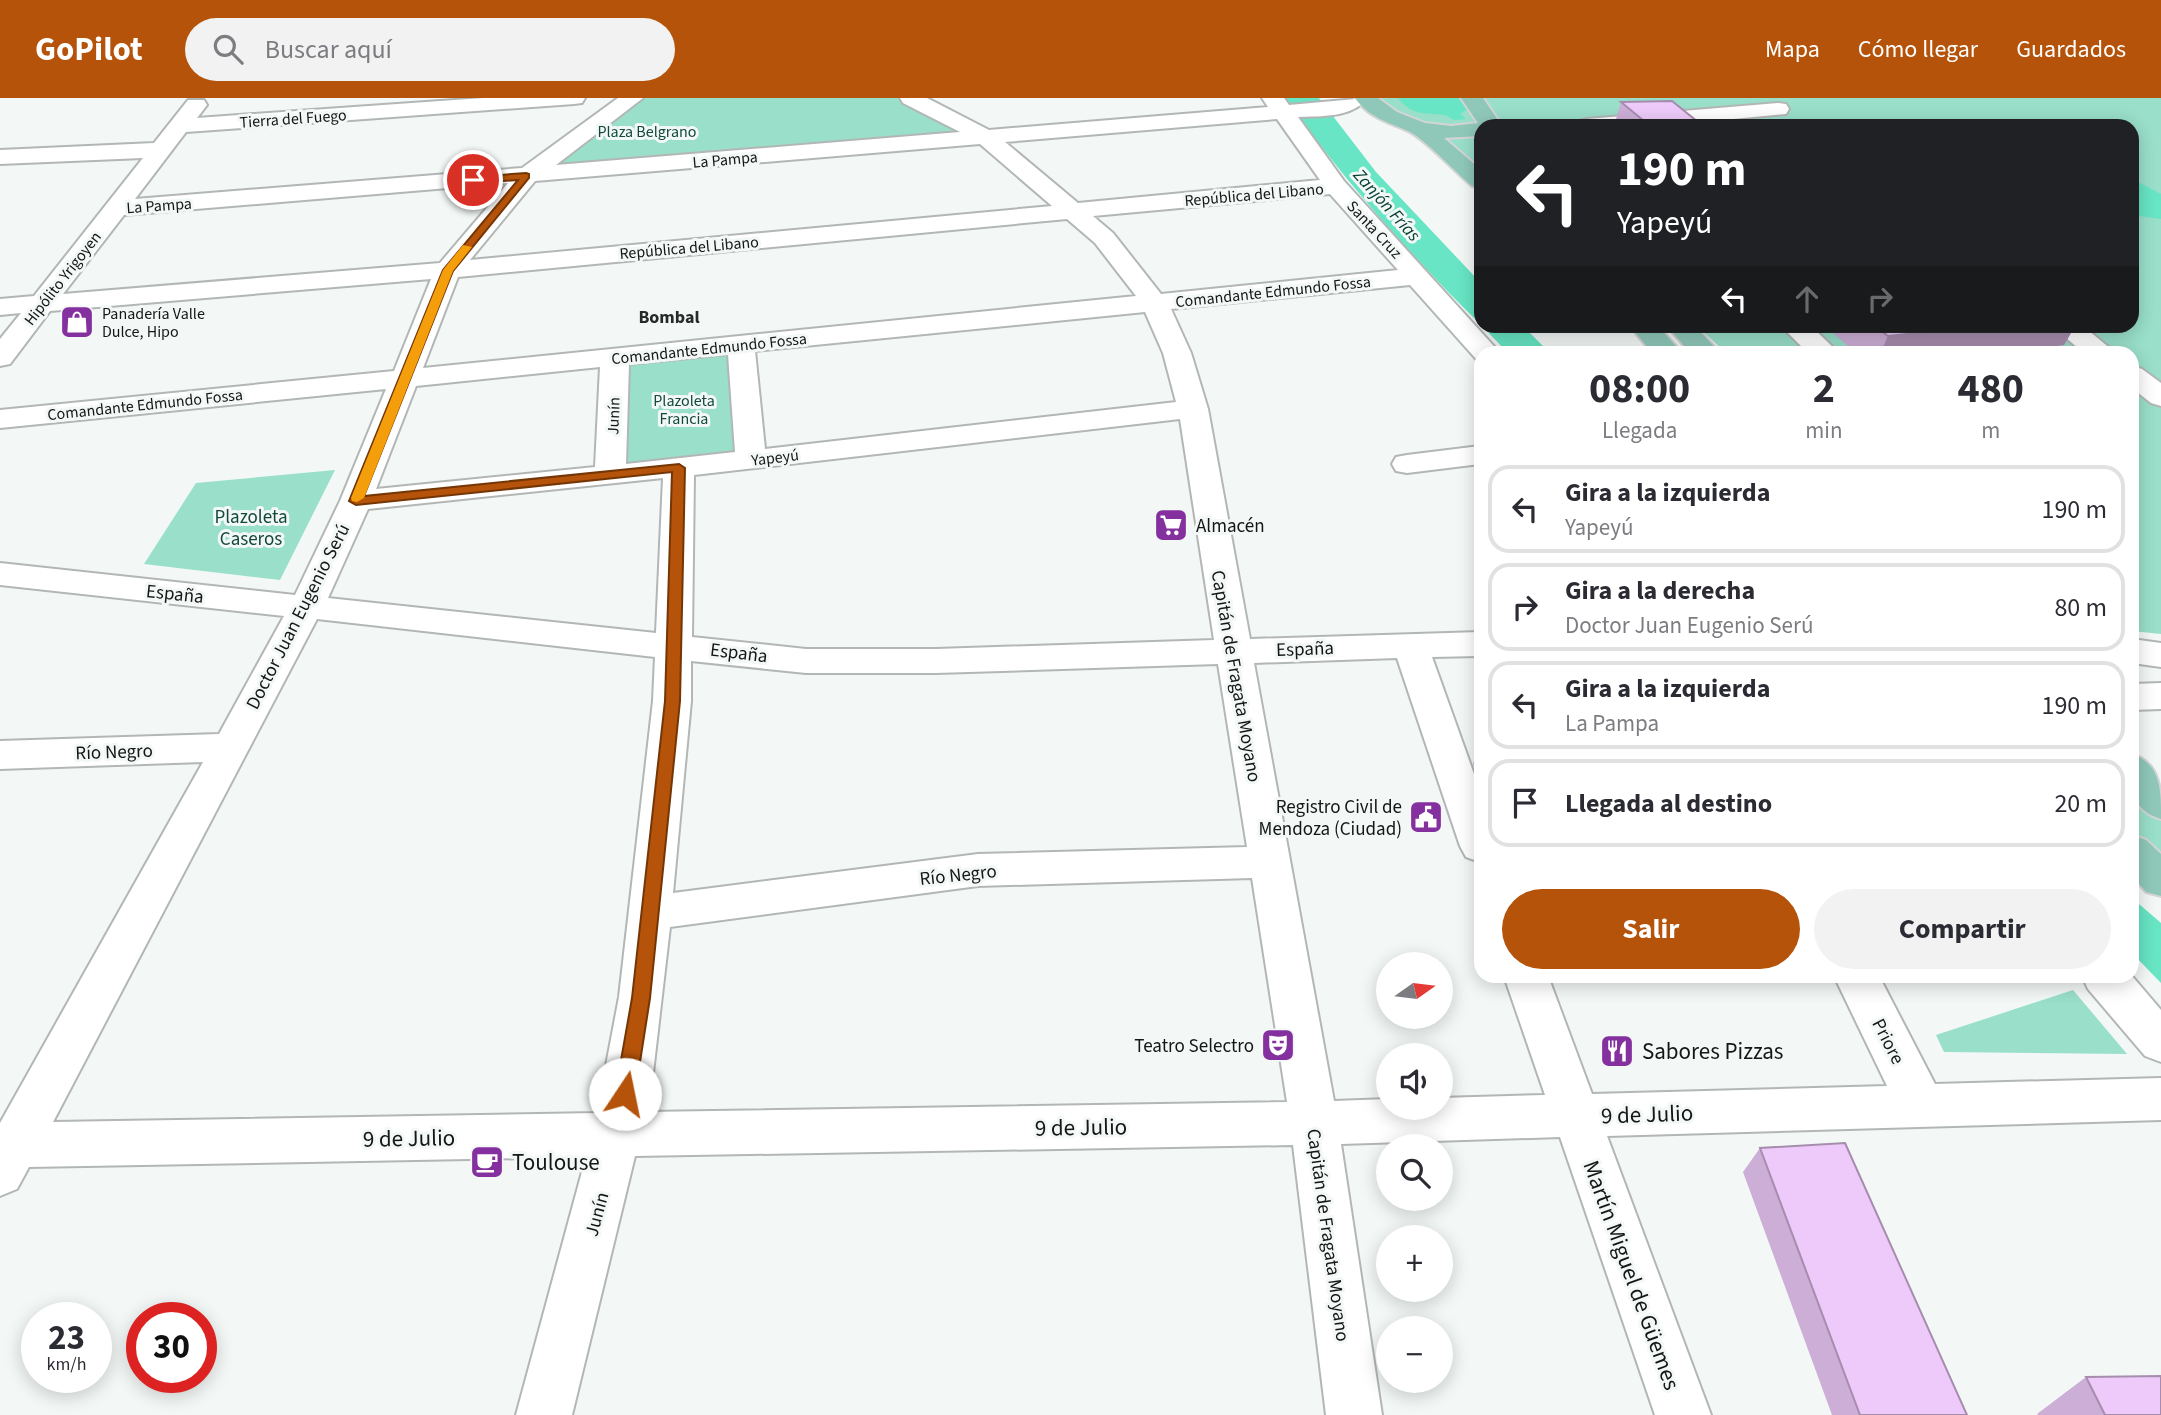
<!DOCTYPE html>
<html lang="es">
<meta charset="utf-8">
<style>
:root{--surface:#fff;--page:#f2f2f3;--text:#2b2b33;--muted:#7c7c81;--line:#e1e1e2;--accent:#b45309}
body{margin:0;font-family:"Source Sans 3",sans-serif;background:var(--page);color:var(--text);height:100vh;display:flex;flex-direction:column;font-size:26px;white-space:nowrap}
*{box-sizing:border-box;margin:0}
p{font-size:23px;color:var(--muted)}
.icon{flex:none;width:38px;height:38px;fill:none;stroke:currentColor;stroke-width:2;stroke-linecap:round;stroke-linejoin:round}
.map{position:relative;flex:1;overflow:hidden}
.side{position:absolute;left:1474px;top:248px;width:665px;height:637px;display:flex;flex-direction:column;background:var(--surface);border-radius:21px;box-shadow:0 4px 18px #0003}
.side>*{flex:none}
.banner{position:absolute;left:1474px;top:21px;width:665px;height:214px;border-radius:21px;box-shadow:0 4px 18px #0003;background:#202124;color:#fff;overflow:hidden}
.needle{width:46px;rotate:76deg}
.tools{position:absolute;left:1376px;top:854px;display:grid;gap:14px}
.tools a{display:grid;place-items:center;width:77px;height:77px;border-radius:50%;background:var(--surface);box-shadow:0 4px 18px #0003;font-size:35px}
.speed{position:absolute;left:21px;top:1204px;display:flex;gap:14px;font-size:35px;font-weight:700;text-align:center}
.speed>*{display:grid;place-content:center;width:91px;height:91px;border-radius:50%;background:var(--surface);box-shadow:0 4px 18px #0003;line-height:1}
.speed small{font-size:18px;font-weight:400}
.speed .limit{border:10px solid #d22;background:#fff;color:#111}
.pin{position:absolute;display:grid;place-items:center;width:60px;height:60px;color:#fff;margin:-30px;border:4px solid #fff;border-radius:50%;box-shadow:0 2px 7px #0007}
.me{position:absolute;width:77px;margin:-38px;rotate:11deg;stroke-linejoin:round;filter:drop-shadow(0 0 5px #0008)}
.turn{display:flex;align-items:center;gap:24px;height:147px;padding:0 28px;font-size:32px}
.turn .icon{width:91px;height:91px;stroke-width:2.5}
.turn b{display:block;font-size:49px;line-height:60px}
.lanes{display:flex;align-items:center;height:66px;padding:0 28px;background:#0003;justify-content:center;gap:35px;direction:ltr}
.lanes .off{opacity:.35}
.eta{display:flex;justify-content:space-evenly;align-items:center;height:119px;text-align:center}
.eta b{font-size:42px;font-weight:700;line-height:49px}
.action{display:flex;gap:14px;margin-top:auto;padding:14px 28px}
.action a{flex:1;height:80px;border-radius:42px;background:var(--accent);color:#fff;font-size:28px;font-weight:700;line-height:80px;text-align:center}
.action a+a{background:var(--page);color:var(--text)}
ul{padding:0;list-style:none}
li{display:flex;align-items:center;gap:21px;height:88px;margin:0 14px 10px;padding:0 14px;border:4px solid var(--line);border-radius:21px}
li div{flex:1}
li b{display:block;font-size:26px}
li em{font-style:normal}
header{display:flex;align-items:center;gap:42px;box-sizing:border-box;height:98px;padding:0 35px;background:var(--accent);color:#fff}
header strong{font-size:33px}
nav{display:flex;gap:38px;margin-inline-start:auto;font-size:24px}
.search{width:490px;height:63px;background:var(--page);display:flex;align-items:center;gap:18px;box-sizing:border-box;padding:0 24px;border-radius:38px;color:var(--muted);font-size:26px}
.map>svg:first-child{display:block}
.green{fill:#99dfca}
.water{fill:#67e5c4}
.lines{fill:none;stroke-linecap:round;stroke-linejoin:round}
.minor-casing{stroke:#b2b7b5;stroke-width:4}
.major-casing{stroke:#d5d5d5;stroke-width:4}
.minor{fill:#fff;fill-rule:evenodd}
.major{fill:#8fc8b9;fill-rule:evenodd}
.wall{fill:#ccaed6}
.shaded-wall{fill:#a68dae}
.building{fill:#edcaf9;stroke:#a68dae;stroke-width:2}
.route{fill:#b45309;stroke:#753606;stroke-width:2}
.slow{fill:#f59e0b}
.labels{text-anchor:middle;stroke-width:6;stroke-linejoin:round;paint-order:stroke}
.far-street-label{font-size:16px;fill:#151616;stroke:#f3f8f7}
.far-park-label{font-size:16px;fill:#12493c;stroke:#f3f8f7}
.far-poi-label{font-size:16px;fill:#151616;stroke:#f3f8f7;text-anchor:start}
.far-water-label{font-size:18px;font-style:italic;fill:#074235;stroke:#f3f8f7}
.far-neighbourhood-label{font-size:18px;font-weight:bold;fill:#262a29;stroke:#f3f8f7}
.park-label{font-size:19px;fill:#12493c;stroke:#f3f8f7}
.poi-label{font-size:19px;fill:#151616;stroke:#f3f8f7;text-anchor:end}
.street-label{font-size:19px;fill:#151616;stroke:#f3f8f7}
.near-poi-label{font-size:23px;fill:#151616;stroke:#f3f8f7;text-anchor:start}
.near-street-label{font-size:23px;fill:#151616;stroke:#f3f8f7}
</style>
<header>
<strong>GoPilot</strong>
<div class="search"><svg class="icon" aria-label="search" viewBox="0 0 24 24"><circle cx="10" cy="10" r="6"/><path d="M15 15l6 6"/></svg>Buscar aquí</div>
<nav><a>Mapa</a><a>Cómo llegar</a><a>Guardados</a></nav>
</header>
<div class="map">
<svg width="2161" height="1317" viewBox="0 0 2161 1317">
<rect width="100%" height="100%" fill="#f3f8f7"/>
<!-- green -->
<g class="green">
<path d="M635,0h270l73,38 -444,38z"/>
<path d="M1370,0h99l11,28v46z"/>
<path d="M1482,0h679v536l-29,-3v-277l-406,-1 -29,-27h435v-200h-633z"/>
<path d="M741,247l10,115 -141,15 5,-118z"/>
<path d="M335,372l-55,110 -136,-16 52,-81z"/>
<path d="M2132,685l29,34v60l-29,-29z"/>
<path d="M2073,892l54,64 -183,-2 -8,-17z"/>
</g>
<!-- water -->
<g class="water">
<path d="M1285,0h34l57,74 104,110v42c-71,-70 -137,-145 -195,-226z"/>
<path d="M1398,0h64l10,8 -12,8 6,5 -12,1c-17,-13 -37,3 -56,-22z"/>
<path d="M2132,81l29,15v25l-29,-4z"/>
<path d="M1482,228h41l27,27h-42z"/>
<path d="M2132,800l29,25v60l-29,-30z"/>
</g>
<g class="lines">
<!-- minor casing -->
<g class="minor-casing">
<g id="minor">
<path d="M483,0h102l-3,5 -8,1 -388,28 -51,67 387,-31 96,-70h25l-87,67 404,-33 -57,-29 -3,-5h27l62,32 279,-23 -6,-9h22l5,7 78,-7c-14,20 -47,18 -69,19l46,64 157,173h-21v7l-3,-1 -67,-75 -239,24 20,44 17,56 42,230 230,-7v24l-48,1 48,134v71l-14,-5 -6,-11 -63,-188 -143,5 80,438 54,-2v9h52v-10l105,-3 -41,-119h44l44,118 295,-8 -53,-110h45l56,108 226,-6v42l-554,16 104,279h-56l-95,-278 -219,7 41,271h-56l-33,-270 -658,11 -63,259h-56l70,-258 -557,10 -12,22 -17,7v-73l203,-361 -203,7v-28l219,-7 65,-118 -284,-31v-22l295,32 45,-94 46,-112 -386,39v-18l394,-39 37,-92 -381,32 -40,53 -10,2v-27l21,-26 -21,2v-16l34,-3 109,-138 -143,6v-14l154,-7 34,-43h16l3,5 -10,13zM1277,21l43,61 -242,23 -73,-61zM980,46l72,62 -582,54 65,-79zM508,85l-68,80 -377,31 61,-79zM1330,96l68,76 -237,24 -48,-61 -20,-17zM1067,121l28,24 41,53 -713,72 35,-91zM1145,214l18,41 13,49 -411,47 -10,-98zM728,256l7,98 -109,12 3,-100zM600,269l-5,100 -219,22 40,-103zM1180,321l34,221 -278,9h-130l-114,-12 2,-162zM663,380l-7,155 -328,-35 40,-89zM317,521l338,38 -2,44 -34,296 -22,116 -544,9zM691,563l115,12h130l282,-9 29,183 -269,7 -305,39 18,-192zM1252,780l35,224 -642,10 8,-39 17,-146 308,-41z"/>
<path d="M1778,5l8,1 3,5 -3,5 -125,12h-85l3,-5 8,-2z"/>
<path d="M1781,228h30l29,28h-31z"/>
<path d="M2052,228h31l34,28h-32z"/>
<path d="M2132,268l10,3 19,14v23l-10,-3 -19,-15z"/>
<path d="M1480,348v18l-73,9 -11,-2 -4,-7 4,-7 11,-2z"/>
<path d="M2132,541l29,4v24l-29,-4z"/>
<path d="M2161,585v26l-29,1v-26z"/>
<path d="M2082,878h50l29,34v52l-16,-6 -57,-67z"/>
</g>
</g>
<!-- major casing -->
<g class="major-casing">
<g id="major">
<path d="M1355,0h23l19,14 28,11 26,3 27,-3 -17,-25h22l19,28h-22v10l-36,2 36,31v19l-8,-2c-17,-14 -44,-44 -62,-54 -21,-10 -40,-13 -55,-34z"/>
<path d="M1630,228h28l25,28h-30z"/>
<path d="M1667,228h28l26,28h-30z"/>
<path d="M2132,656c29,10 29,35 29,65 -33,-10 -32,-36 -29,-65z"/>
<path d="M2132,737l14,5 15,14v42l-15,-4 -14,-16z"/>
</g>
</g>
<!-- minor -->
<use href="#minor" class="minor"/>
<!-- major -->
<use href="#major" class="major"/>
</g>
<!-- wall -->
<g class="wall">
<path d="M1621,4l82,24h-89z"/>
<path d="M1825,228h250l-11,19 -69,9h-138z"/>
<path d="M1478,648h2v40l-7,-22z"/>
<path d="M1760,1050l207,267h-135l-89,-243z"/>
<path d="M2086,1279l75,38h-123l-1,-1z"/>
</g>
<!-- shaded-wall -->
<path class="shaded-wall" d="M1981,228h94l-11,19 -69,9h-115l8,-18z"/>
<!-- building -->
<g class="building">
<path d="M1672,3l31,25h-53l-29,-24z"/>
<path d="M1875,228h106l-93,10z"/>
<path d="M1845,1045l122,272h-107l-100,-267z"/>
<path d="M2161,1278v39h-56l-19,-38z"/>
</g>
<!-- route -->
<path class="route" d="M526,75l3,1v4l-76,93 -89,225 315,-32 6,4 -5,233 -30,297 -15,96 -3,6 -7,3 -7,-3 -3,-6 17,-96 33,-297 7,-229 -316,33 -7,-4 94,-231 75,-90 -45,3 -4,-3 4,-3z"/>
<!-- slow -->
<path class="slow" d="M463,147l9,2 -19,24 -89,227 -7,4 -5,-1 -1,-3 92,-228z"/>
<!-- icons -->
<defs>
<g id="shop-square" transform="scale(1.75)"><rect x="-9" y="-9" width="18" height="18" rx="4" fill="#84309e" stroke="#f3f8f7"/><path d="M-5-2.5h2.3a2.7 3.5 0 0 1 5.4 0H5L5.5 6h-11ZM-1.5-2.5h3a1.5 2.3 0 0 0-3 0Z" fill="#fff"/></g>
<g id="supermarket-square" transform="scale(1.75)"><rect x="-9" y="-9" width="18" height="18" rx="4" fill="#84309e" stroke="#f3f8f7"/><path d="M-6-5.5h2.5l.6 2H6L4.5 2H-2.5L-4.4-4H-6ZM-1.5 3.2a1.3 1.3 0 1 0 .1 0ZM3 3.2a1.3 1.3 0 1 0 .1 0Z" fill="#fff"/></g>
<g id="civic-square" transform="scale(1.75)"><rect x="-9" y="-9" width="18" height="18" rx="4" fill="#84309e" stroke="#f3f8f7"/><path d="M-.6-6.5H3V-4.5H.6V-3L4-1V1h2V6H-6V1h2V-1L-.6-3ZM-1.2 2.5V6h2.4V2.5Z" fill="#fff"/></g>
<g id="theatre-square" transform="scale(1.75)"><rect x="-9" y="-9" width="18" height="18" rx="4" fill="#84309e" stroke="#f3f8f7"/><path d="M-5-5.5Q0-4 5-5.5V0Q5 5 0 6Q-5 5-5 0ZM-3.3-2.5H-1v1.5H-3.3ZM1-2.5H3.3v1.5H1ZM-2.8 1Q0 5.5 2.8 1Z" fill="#fff"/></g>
<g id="restaurant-square" transform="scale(1.75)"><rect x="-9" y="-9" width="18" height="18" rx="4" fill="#84309e" stroke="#f3f8f7"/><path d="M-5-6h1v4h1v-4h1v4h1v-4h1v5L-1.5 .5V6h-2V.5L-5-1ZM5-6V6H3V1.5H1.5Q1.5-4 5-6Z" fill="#fff"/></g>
<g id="cafe-square" transform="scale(1.75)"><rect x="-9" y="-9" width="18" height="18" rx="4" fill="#84309e" stroke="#f3f8f7"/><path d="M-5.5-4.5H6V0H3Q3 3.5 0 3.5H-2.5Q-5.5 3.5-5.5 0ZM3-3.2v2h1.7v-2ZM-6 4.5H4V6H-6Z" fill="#fff"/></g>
</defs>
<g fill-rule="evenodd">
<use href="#shop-square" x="77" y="224"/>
<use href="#supermarket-square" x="1171" y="427"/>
<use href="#civic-square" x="1426" y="719"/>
<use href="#theatre-square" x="1278" y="947"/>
<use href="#restaurant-square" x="1617" y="953"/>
<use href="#cafe-square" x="487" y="1064"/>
</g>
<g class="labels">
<!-- far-street labels -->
<g class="far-street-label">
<text transform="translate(293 20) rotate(-4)" y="6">Tierra del Fuego</text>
<text transform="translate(725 61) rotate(-5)" y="6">La Pampa</text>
<text transform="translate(1254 96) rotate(-5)" y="6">República del Libano</text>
<text transform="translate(159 107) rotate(-4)" y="6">La Pampa</text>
<text transform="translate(1375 131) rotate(47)" y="6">Santa Cruz</text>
<text transform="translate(689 149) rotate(-5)" y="6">República del Libano</text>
<text transform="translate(62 180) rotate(-52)" y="6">Hipólito Yrigoyen</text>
<text transform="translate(1273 193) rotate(-6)" y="6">Comandante Edmundo Fossa</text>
<text transform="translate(709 250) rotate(-6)" y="6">Comandante Edmundo Fossa</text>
<text transform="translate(145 306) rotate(-6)" y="6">Comandante Edmundo Fossa</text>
<text transform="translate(613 318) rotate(-88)" y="6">Junín</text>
<text transform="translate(775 359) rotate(-7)" y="6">Yapeyú</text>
</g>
<!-- far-park labels -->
<g class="far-park-label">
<text x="647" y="39">Plaza Belgrano</text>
<text x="684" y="308">Plazoleta<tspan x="684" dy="18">Francia</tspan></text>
</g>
<!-- far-poi labels -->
<g class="far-poi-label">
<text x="102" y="221">Panadería Valle<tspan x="102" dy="18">Dulce, Hipo</tspan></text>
</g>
<!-- far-water labels -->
<g class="far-water-label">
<text transform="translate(1387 107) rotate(48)" y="6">Zanjón Frías</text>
</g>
<!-- far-neighbourhood labels -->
<g class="far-neighbourhood-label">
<text x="669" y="225">Bombal</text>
</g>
<!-- park labels -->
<g class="park-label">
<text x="251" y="425">Plazoleta<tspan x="251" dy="22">Caseros</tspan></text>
</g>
<!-- poi labels -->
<g class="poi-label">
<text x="1196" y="434" text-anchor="start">Almacén</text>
<text x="1402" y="715">Registro Civil de<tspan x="1402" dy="22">Mendoza (Ciudad)</tspan></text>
<text x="1254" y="954">Teatro Selectro</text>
</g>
<!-- street labels -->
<g class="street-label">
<text transform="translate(175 495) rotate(6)" y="7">España</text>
<text transform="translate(297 518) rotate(-63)" y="7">Doctor Juan Eugenio Serú</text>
<text transform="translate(1305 550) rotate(-2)" y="7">España</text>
<text transform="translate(739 554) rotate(7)" y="7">España</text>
<text transform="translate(1237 578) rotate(80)" y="7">Capitán de Fragata Moyano</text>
<text transform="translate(114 653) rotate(-2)" y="7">Río Negro</text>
<text transform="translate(958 776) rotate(-6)" y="7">Río Negro</text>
<text transform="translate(1889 943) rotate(63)" y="7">Priore</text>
<text transform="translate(596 1116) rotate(-75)" y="7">Junín</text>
<text transform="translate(1329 1137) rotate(82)" y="7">Capitán de Fragata Moyano</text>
</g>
<!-- near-poi labels -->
<g class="near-poi-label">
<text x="1642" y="961">Sabores Pizzas</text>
<text x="512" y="1072">Toulouse</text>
</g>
<!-- near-street labels -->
<g class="near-street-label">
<text transform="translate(1647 1016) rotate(-2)" y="8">9 de Julio</text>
<text transform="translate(1081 1029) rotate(-1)" y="8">9 de Julio</text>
<text transform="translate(409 1040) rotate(-1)" y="8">9 de Julio</text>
<text transform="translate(1632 1177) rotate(70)" y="8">Martín Miguel de Güemes</text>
</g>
</g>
</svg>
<div class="tools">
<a><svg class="needle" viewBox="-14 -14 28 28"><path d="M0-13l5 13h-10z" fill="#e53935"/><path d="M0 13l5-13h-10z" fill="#7c7c81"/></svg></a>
<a><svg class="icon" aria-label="sound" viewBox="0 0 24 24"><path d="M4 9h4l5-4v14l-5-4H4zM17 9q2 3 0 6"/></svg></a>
<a><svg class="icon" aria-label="search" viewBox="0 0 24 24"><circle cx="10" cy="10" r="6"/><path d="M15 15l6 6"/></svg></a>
<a>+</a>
<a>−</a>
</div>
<div class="speed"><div>23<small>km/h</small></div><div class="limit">30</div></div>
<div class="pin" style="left:473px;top:82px;background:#d93025"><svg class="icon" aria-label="arrive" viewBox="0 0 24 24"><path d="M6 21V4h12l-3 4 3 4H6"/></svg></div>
<svg class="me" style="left:625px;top:996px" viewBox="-20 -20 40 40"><circle r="19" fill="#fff"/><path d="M0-13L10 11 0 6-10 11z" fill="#b45309"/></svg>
<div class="banner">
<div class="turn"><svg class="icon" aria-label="left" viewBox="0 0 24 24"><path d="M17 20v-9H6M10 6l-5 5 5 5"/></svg><div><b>190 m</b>Yapeyú</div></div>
<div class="lanes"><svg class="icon" aria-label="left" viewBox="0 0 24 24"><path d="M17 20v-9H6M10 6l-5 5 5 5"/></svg><svg class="icon off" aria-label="ahead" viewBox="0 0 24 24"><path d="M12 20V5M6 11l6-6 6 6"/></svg><svg class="icon off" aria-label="right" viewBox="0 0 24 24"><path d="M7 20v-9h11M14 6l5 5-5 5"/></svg></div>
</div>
<section class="side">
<div class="eta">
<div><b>08:00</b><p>Llegada</p></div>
<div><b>2</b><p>min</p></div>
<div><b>480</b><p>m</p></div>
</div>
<ul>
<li><svg class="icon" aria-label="left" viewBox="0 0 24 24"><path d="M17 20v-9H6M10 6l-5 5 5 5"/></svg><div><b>Gira a la izquierda</b><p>Yapeyú</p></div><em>190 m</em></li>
<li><svg class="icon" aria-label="right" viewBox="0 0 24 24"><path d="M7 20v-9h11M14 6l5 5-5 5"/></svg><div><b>Gira a la derecha</b><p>Doctor Juan Eugenio Serú</p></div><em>80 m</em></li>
<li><svg class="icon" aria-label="left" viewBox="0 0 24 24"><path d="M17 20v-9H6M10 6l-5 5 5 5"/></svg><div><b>Gira a la izquierda</b><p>La Pampa</p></div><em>190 m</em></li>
<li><svg class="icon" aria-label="arrive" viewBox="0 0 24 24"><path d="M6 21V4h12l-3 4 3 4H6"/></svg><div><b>Llegada al destino</b></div><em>20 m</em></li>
</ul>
<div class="action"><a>Salir</a><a>Compartir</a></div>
</section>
</div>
